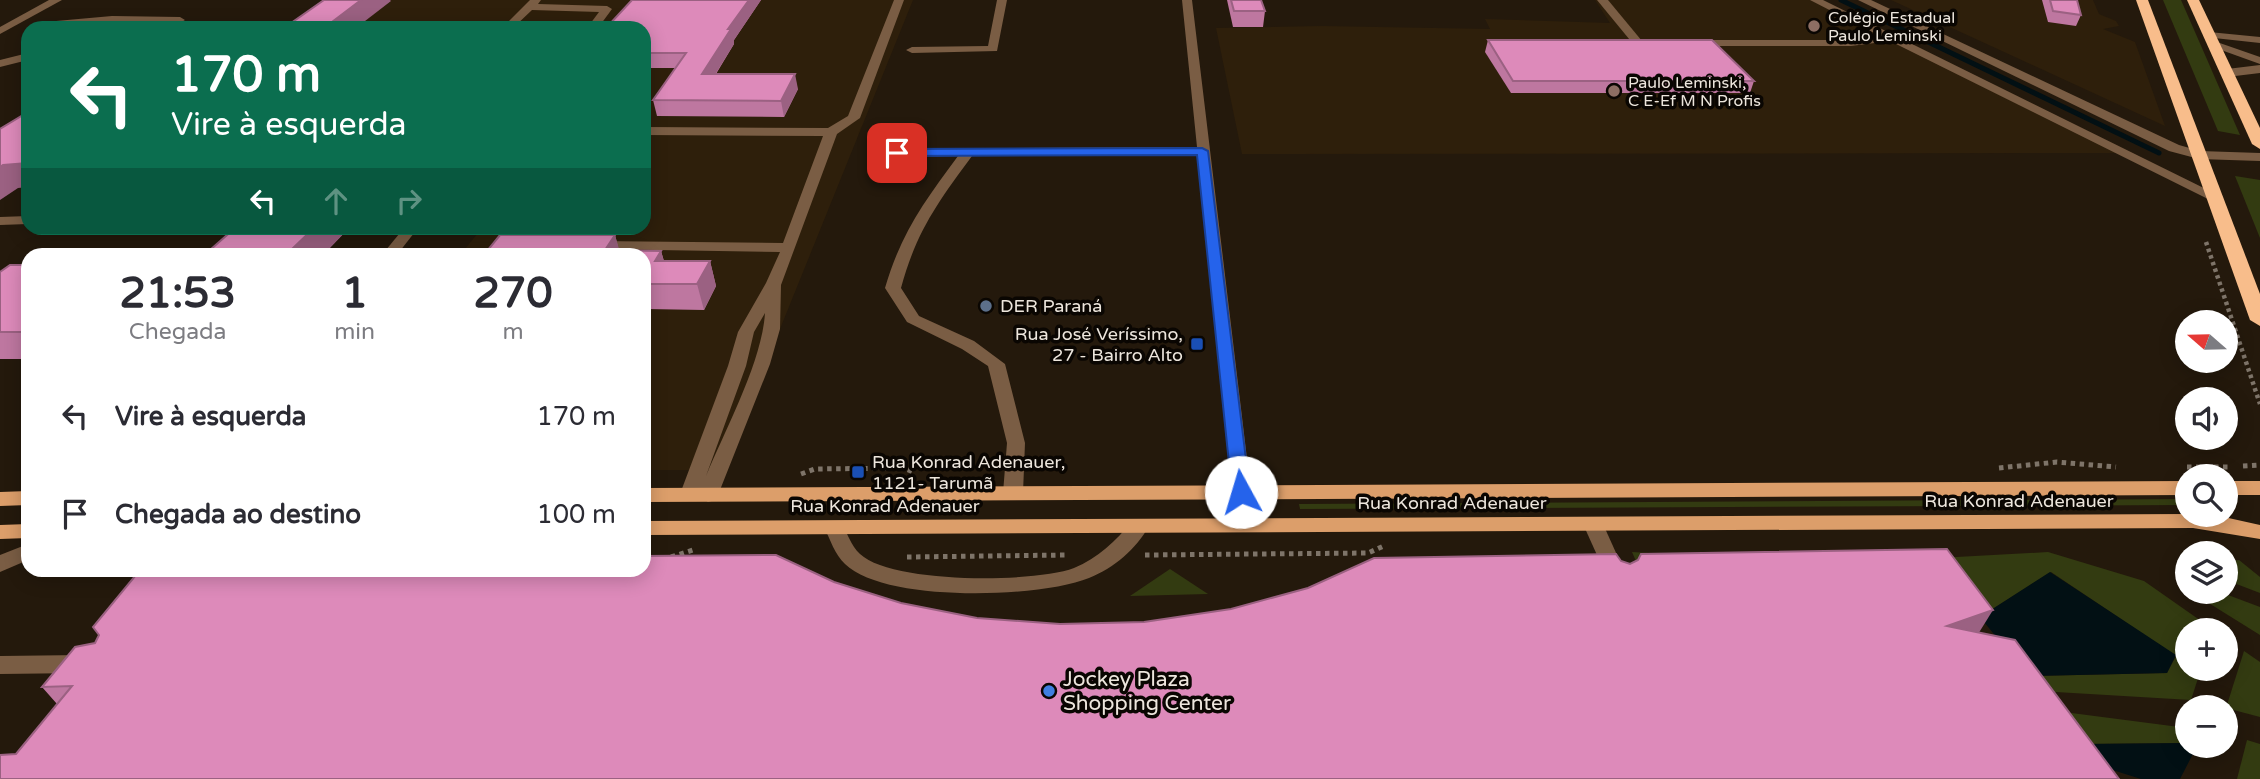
<!DOCTYPE html>
<html lang="pt">
<meta charset="utf-8">
<style>
:root{--surface:#fff;--page:#f2f2f3;--text:#2b2b33;--muted:#7c7c81}
body{margin:0;font-family:"Varela Round",sans-serif;background:var(--page);color:var(--text);height:100vh;display:flex;flex-direction:column;font-size:26px;white-space:nowrap}
*{box-sizing:border-box;margin:0}
p{font-size:23px;color:var(--muted)}
.icon{flex:none;width:38px;height:38px;fill:none;stroke:currentColor;stroke-width:2;stroke-linecap:round;stroke-linejoin:round}
.map{position:relative;flex:1;overflow:hidden}
.sheet{position:absolute;left:21px;top:248px;width:630px;height:329px;display:flex;flex-direction:column;background:var(--surface);border-radius:21px;box-shadow:0 4px 18px #0003}
.sheet>*{flex:none}
.guide{position:absolute;left:21px;top:21px;width:630px;height:214px;border-radius:21px;box-shadow:0 4px 18px #0003;background:#0b6e4f;color:#fff;overflow:hidden}
.needle{width:46px;rotate:290deg}
.buttons{position:absolute;left:2175px;top:310px;display:grid;gap:14px}
.buttons a{display:grid;place-items:center;width:63px;height:63px;border-radius:50%;background:var(--surface);box-shadow:0 4px 18px #0003;font-size:35px}
.pin{position:absolute;display:grid;place-items:center;width:60px;height:60px;color:#fff;margin:-30px;border-radius:14px;box-shadow:0 4px 10px #0006}
.me{position:absolute;width:77px;margin:-38px;rotate:354deg;stroke-linejoin:round;filter:drop-shadow(0 0 5px #0008)}
.turn{display:flex;align-items:center;gap:24px;height:147px;padding:0 35px;font-size:32px}
.turn .icon{width:91px;height:91px;stroke-width:2.5}
.turn b{display:block;font-size:49px;line-height:60px}
.lanes{display:flex;align-items:center;height:66px;padding:0 35px;background:#0003;justify-content:center;gap:35px;direction:ltr}
.lanes .off{opacity:.35}
.eta{display:flex;justify-content:space-evenly;align-items:center;height:119px;text-align:center}
.eta b{font-size:42px;font-weight:700;line-height:49px}
ul{padding:0;list-style:none}
li{display:flex;align-items:center;gap:21px;height:98px;padding:0 35px}
li div{flex:1}
li b{display:block;font-size:26px}
li em{font-style:normal}
.map>svg:first-child{display:block}
.built{fill:#2e1f0b}
.green{fill:#333b11}
.water{fill:#021014}
.lines{fill:none;stroke-linecap:round;stroke-linejoin:round}
.stream{stroke:#021014;stroke-width:5}
.path-far1{stroke:#7e7469;stroke-width:4.5;stroke-dasharray:3.5 3.5;stroke-linecap:butt}
.path{stroke:#7e7469;stroke-width:5;stroke-dasharray:4.5 4.5;stroke-linecap:butt}
.minor{fill:#7a5d44;fill-rule:evenodd}
.major{fill:#dc9e6a;fill-rule:evenodd}
.highway{fill:#f8bd8b;fill-rule:evenodd}
.wall{fill:#be77a0}
.shaded-wall{fill:#9b6182}
.building{fill:#dd8aba;stroke:#9b6182;stroke-width:2}
.route{fill:#2563eb;stroke:#184099;stroke-width:2}
.education-dot{fill:#8d6e63;stroke:#0a0602;stroke-width:2.5}
.service-dot{fill:#5c6f8a;stroke:#0a0602;stroke-width:2.5}
.transit-dot{fill:#1a4fb4;stroke:#0a0602;stroke-width:2.5}
.shop-dot{fill:#3f7fe0;stroke:#0a0602;stroke-width:2.5}
.labels{text-anchor:middle;stroke-width:7;stroke-linejoin:round;paint-order:stroke}
.far-poi-label{font-size:16px;fill:#ede6dd;stroke:#0a0602;text-anchor:start}
.poi-label{font-size:18px;fill:#ede6dd;stroke:#0a0602;text-anchor:start}
.street-label{font-size:18px;fill:#ede6dd;stroke:#0a0602}
.near-poi-label{font-size:21px;fill:#ede6dd;stroke:#0a0602;text-anchor:start}
</style>
<div class="map">
<svg width="2260" height="779" viewBox="0 0 2260 779">
<rect width="100%" height="100%" fill="#24190c"/>
<!-- built -->
<g class="built">
<path d="M354,0h559l-190,470h-79v-214l-184,-1 22,-27h162v-200h-327z"/>
<path d="M1595,0h220l310,153 -883,1 -26,-126 106,-2 168,3 -5,-10 125,4z"/>
<path d="M1891,0h202l6,14 17,7 3,5 -16,3 32,13 30,84z"/>
</g>
<!-- green -->
<g class="green">
<path d="M2163,0h18l59,135 -22,-4z"/>
<path d="M2235,176l25,4v58z"/>
<path d="M2188,499l-1,6 -887,4 -1,-5z"/>
<path d="M1632,552l84,5 204,2 128,-7 96,29 70,49h-26v38l13,1 -10,31 -152,-9 -11,-15 139,-3 9,-17 -125,-84 -71,45 -337,-40z"/>
<path d="M2239,560l21,17v16l-34,-13v-18z"/>
<path d="M1170,569l38,25 -78,2z"/>
<path d="M2191,592h29l40,15v28z"/>
<path d="M2244,651l16,11v55l-34,-9z"/>
<path d="M2056,711l131,17v15l-104,1z"/>
<path d="M2247,740l13,4v35h-23z"/>
</g>
<!-- water -->
<g class="water">
<path d="M2050,572l126,83 -9,18 -139,3 -48,-59z"/>
<path d="M2187,743l1,3h9l-17,33h-39l-38,-12 -20,-23z"/>
</g>
<g class="lines">
<!-- stream -->
<path class="stream" d="M1841,0l318,153"/>
<!-- path-far1 -->
<path class="path-far1" d="M2206,242l54,162"/>
<!-- path -->
<g class="path">
<path d="M2243,466l17,-1"/>
<path d="M2187,467h41"/>
<path d="M1999,468l58,-6 59,5"/>
<path d="M801,474l14,-5 89,-1 12,5"/>
<path d="M1145,555l223,-2 18,-8"/>
<path d="M671,557l25,-8"/>
<path d="M907,557l159,-2"/>
</g>
<!-- minor -->
<g class="minor">
<path d="M49,0h13l-62,34v-7z"/>
<path d="M530,0h11l-3,4 69,2 5,3 -14,19h-11l12,-16 -67,-2 -19,18h-11z"/>
<path d="M894,0h10l-44,118 -23,16 -56,151 -1,44 -10,35 -52,131 -3,5 -7,2 -9,-6 -9,5 -7,-2 -3,-5 48,-128 10,-34 28,-49 14,-31 -185,-3 -7,-4 7,-4 188,2 40,-107 -179,-1v-8l184,1 20,-12zM765,313c-3,49 -40,117 -59,163l40,-110 8,-34z"/>
<path d="M997,0h10l-10,51 -85,2 -6,-3 6,-3 76,-1z"/>
<path d="M1182,0h10l63,525 -3,5h-14l-3,-5 -38,-370 -225,1c-34,46 -56,76 -71,132l18,28 55,25 31,23 20,79 -2,50 -3,5h-14l-3,-5 4,-50 -19,-77 -26,-17 -55,-27 -22,-34c16,-55 39,-86 73,-132l-84,1 -7,-4 7,-4 323,-2z"/>
<path d="M1597,0h11l34,41v4h-8z"/>
<path d="M1810,0h13l399,197 -7,4 -5,-1 -320,-159 -39,5h-159l-6,-3 6,-3h159l29,-4z"/>
<path d="M1858,0h13l308,145 21,6 60,2v8l-61,-2 -30,-8z"/>
<path d="M112,16l68,1 5,3 -5,3 -68,-1 -56,5 -5,-3 5,-3z"/>
<path d="M2209,32l51,5v6l-55,-6 -2,-2z"/>
<path d="M2214,41l46,16v7l-50,-18 -2,-2z"/>
<path d="M28,53v7l-28,7v-7z"/>
<path d="M2260,65v8l-33,4 -6,-4 6,-4z"/>
<path d="M28,216v8l-28,1v-8z"/>
<path d="M404,228h14l-22,28h-15z"/>
<path d="M533,228h14l5,8 17,4 2,3 -7,4 -23,-5z"/>
<path d="M1593,517l7,2 3,5 23,51 -3,5 -7,3 -7,-3 -3,-5 -23,-51 3,-5z"/>
<path d="M1139,519l7,2 3,5c-13,23 -35,42 -60,52 -49,20 -204,25 -244,-14 -10,-9 -15,-25 -21,-37l3,-5h14c6,10 10,24 19,32 32,30 174,29 214,14 24,-10 42,-27 58,-47z"/>
<path d="M28,544v16l-28,12v-17z"/>
<path d="M82,655l8,3 3,6 -3,6 -8,3 -82,1v-18z"/>
</g>
<!-- major -->
<g class="major">
<path d="M2188,481v14l-1544,7v-14z"/>
<rect x="2226" y="481" width="34" height="14"/>
<path d="M28,491v14l-28,1v-14z"/>
<path d="M2188,514l36,3 36,8v14l-67,-11 -1549,7v-14z"/>
<path d="M28,524v14l-28,1v-14z"/>
</g>
<!-- highway -->
<g class="highway">
<path d="M2136,0h12l112,294v32l-10,-6z"/>
<path d="M2187,0h12l61,128v21l-8,-5z"/>
</g>
</g>
<!-- wall -->
<g class="wall">
<path d="M632,0h129l-27,40v4l-18,30 82,15 -14,28 -127,-1 -4,-16 23,-32h-32v-40z"/>
<path d="M1227,0h34l4,11 -2,16h-30z"/>
<path d="M2042,0h35l4,15 -5,11 -28,-4z"/>
<path d="M1488,40l266,41 -4,12h-239l-26,-41z"/>
<path d="M349,228l-27,28h-109l-3,-6z"/>
<path d="M500,235h115l4,16h42l3,10h46l6,25 -12,24 -58,-1 -2,4v-57h-161z"/>
<path d="M28,265v94h-28v-87z"/>
<path d="M1947,549l-1931,205 41,-50 -15,-17 792,-105 67,21 76,15 83,6 84,-2 477,-61 9,3z"/>
</g>
<!-- shaded-wall -->
<g class="shaded-wall">
<path d="M361,0h29l1,1 -35,27h-32z"/>
<path d="M749,0h12l-27,40v4l-28,45 -4,-15 26,-45z"/>
<path d="M795,74l3,15 -14,28 -3,-16z"/>
<path d="M28,163v24l-10,1 -18,12v-33l3,-2z"/>
<path d="M314,228h35l-27,28h-28l-3,-6z"/>
<path d="M615,235l6,21 -16,-6z"/>
<path d="M661,251l7,25 -13,-15z"/>
<path d="M710,261l6,25 -12,24 -7,-26z"/>
<path d="M1993,610l-18,29 -28,-13z"/>
</g>
<!-- building -->
<g class="building">
<path d="M324,0h37l-37,28h-40z"/>
<path d="M632,0h117l-21,29h3l-29,45h93l-14,27 -128,-1 33,-47h-42v-25h-38z"/>
<path d="M1231,0h30l4,11h-31z"/>
<path d="M2050,0h27l4,15 -28,-4z"/>
<path d="M1488,40h224l42,41h-241z"/>
<path d="M28,112v51l-25,2 -3,2v-38z"/>
<path d="M235,228h79l-23,22h-81z"/>
<path d="M500,235h115l-10,15 56,1 -6,10h55l-13,23h-53v-28h-161z"/>
<path d="M10,265h18v67h-28v-60z"/>
<path d="M1947,549l46,61 -46,16 68,14 104,139h-2119v-24l16,-1 56,-68 -30,1 33,-40 20,-4 4,-8 -6,-8 47,-57h504v-14l132,-1 58,27 67,21 76,15 83,6 84,-2 87,-13 77,-21 66,-30 242,-4 5,7 9,3 8,-4 3,-6z"/>
</g>
<!-- route -->
<path class="route" d="M1202,148l6,3 42,341 -9,6 -9,-6 -35,-337 -300,1 -6,-3 6,-4z"/>
<!-- markers -->
<g class="education-dot">
<circle cx="1814" cy="26" r="7"/>
<circle cx="1614" cy="91" r="7"/>
</g>
<circle class="service-dot" cx="986" cy="306" r="7"/>
<g class="transit-dot">
<rect x="1190" y="337" width="14" height="14" rx="3.5"/>
<rect x="851" y="465" width="14" height="14" rx="3.5"/>
</g>
<circle class="shop-dot" cx="1049" cy="691" r="7"/>
<g class="labels">
<!-- far-poi labels -->
<g class="far-poi-label">
<text x="1828" y="23">Colégio Estadual<tspan x="1828" dy="18">Paulo Leminski</tspan></text>
<text x="1628" y="88">Paulo Leminski,<tspan x="1628" dy="18">C E-Ef M N Profis</tspan></text>
</g>
<!-- poi labels -->
<g class="poi-label">
<text x="1000" y="312">DER Paraná</text>
<text x="1183" y="340" text-anchor="end">Rua José Veríssimo,<tspan x="1183" dy="21">27 - Bairro Alto</tspan></text>
<text x="872" y="468">Rua Konrad Adenauer,<tspan x="872" dy="21">1121- Tarumã</tspan></text>
</g>
<!-- street labels -->
<g class="street-label">
<text x="2019" y="507">Rua Konrad Adenauer</text>
<text x="1452" y="509">Rua Konrad Adenauer</text>
<text x="885" y="512">Rua Konrad Adenauer</text>
</g>
<!-- near-poi labels -->
<g class="near-poi-label">
<text x="1063" y="686">Jockey Plaza<tspan x="1063" dy="24">Shopping Center</tspan></text>
</g>
</g>
</svg>
<div class="buttons">
<a><svg class="needle" viewBox="-14 -14 28 28"><path d="M0-13l5 13h-10z" fill="#e53935"/><path d="M0 13l5-13h-10z" fill="#7c7c81"/></svg></a>
<a><svg class="icon" aria-label="sound" viewBox="0 0 24 24"><path d="M4 9h4l5-4v14l-5-4H4zM17 9q2 3 0 6"/></svg></a>
<a><svg class="icon" aria-label="search" viewBox="0 0 24 24"><circle cx="10" cy="10" r="6"/><path d="M15 15l6 6"/></svg></a>
<a><svg class="icon" aria-label="layers" viewBox="0 0 24 24"><path d="M12 4l9 5-9 5-9-5zM3 14l9 5 9-5"/></svg></a>
<a>+</a>
<a>−</a>
</div>
<div class="pin" style="left:897px;top:153px;background:#d93025"><svg class="icon" aria-label="arrive" viewBox="0 0 24 24"><path d="M6 21V4h12l-3 4 3 4H6"/></svg></div>
<svg class="me" style="left:1241px;top:492px" viewBox="-20 -20 40 40"><circle r="19" fill="#fff"/><path d="M0-13L10 11 0 6-10 11z" fill="#2563eb"/></svg>
<div class="guide">
<div class="turn"><svg class="icon" aria-label="left" viewBox="0 0 24 24"><path d="M17 20v-9H6M10 6l-5 5 5 5"/></svg><div><b>170 m</b>Vire à esquerda</div></div>
<div class="lanes"><svg class="icon" aria-label="left" viewBox="0 0 24 24"><path d="M17 20v-9H6M10 6l-5 5 5 5"/></svg><svg class="icon off" aria-label="ahead" viewBox="0 0 24 24"><path d="M12 20V5M6 11l6-6 6 6"/></svg><svg class="icon off" aria-label="right" viewBox="0 0 24 24"><path d="M7 20v-9h11M14 6l5 5-5 5"/></svg></div>
</div>
<section class="sheet">
<div class="eta">
<div><b>21:53</b><p>Chegada</p></div>
<div><b>1</b><p>min</p></div>
<div><b>270</b><p>m</p></div>
</div>
<ul>
<li><svg class="icon" aria-label="left" viewBox="0 0 24 24"><path d="M17 20v-9H6M10 6l-5 5 5 5"/></svg><div><b>Vire à esquerda</b></div><em>170 m</em></li>
<li><svg class="icon" aria-label="arrive" viewBox="0 0 24 24"><path d="M6 21V4h12l-3 4 3 4H6"/></svg><div><b>Chegada ao destino</b></div><em>100 m</em></li>
</ul>
</section>
</div>
